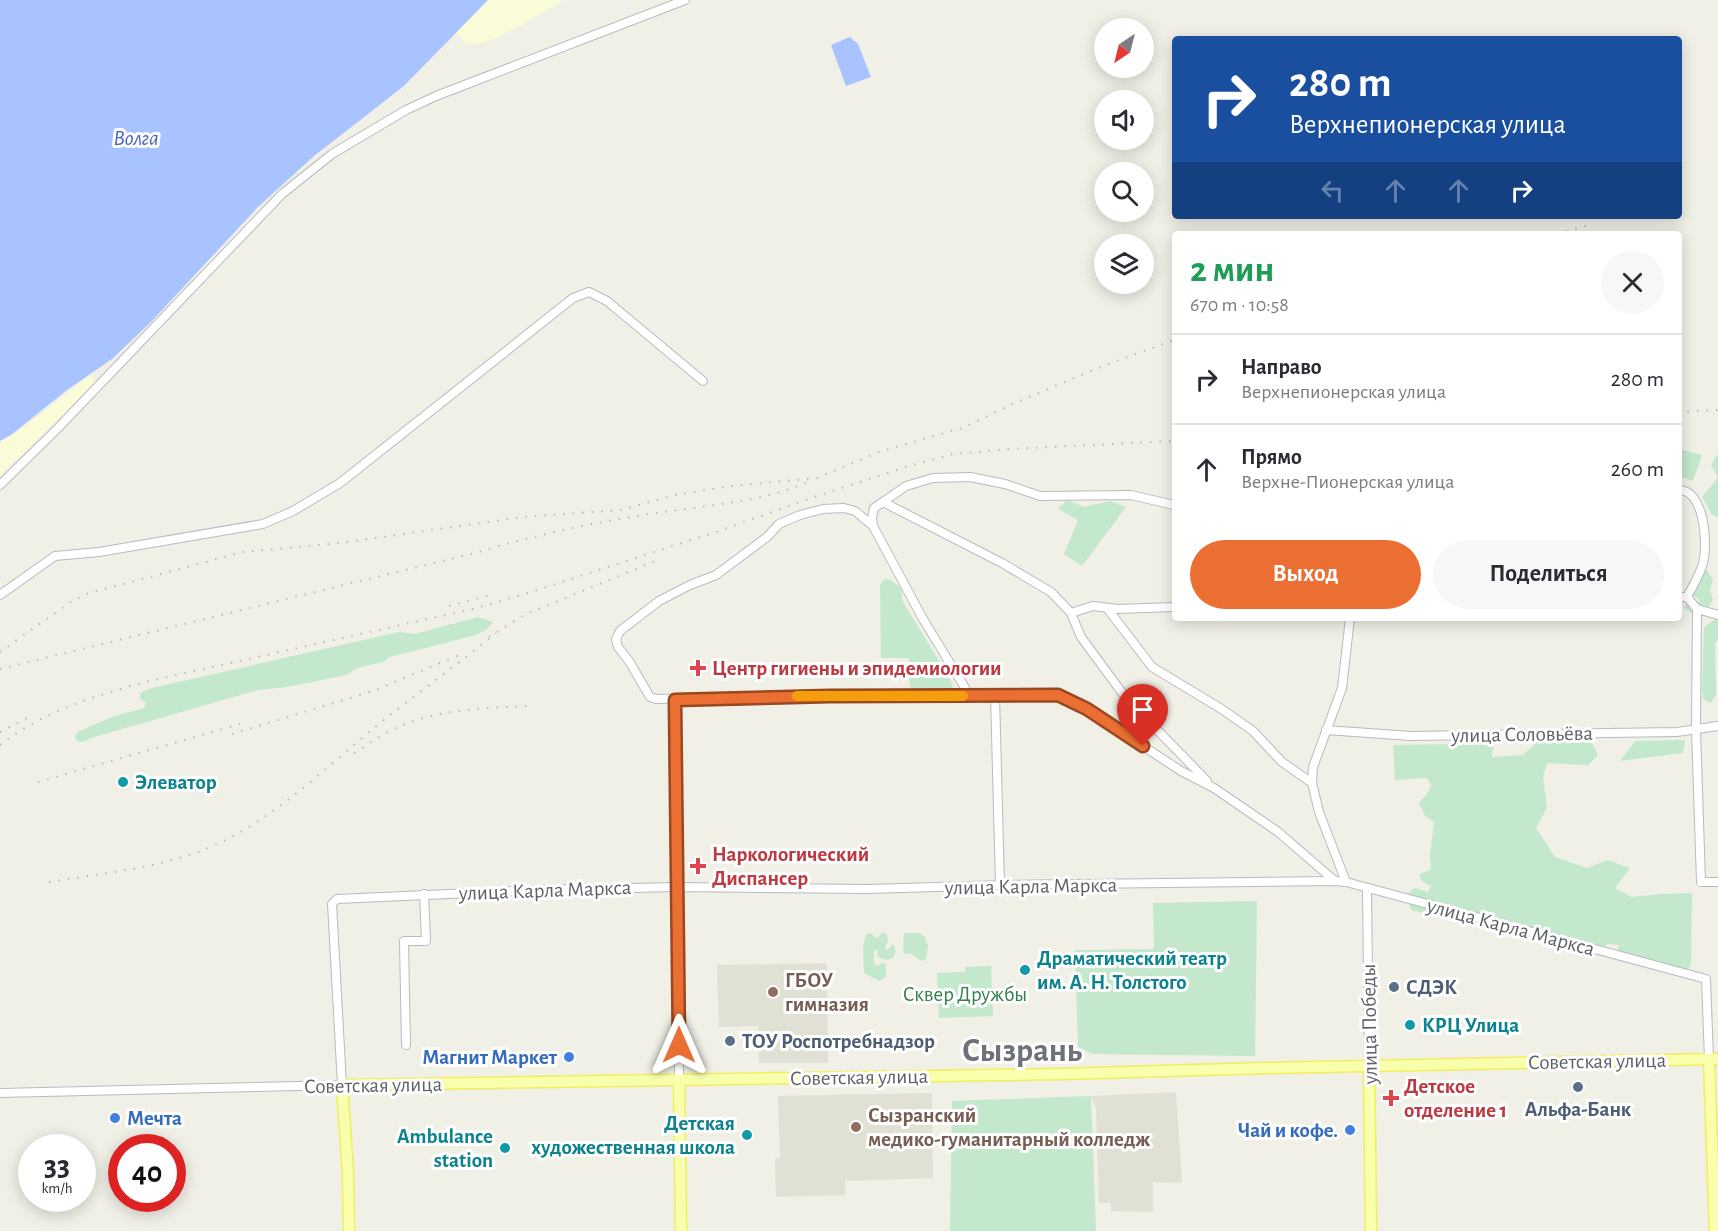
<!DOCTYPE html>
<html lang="ru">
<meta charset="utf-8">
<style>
:root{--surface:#fff;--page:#f7f7f7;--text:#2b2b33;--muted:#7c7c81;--line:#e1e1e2;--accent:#eb6f32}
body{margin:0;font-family:"Alegreya Sans",sans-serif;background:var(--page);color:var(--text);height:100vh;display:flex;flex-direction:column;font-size:22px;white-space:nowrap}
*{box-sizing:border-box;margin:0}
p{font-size:20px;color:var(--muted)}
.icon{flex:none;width:33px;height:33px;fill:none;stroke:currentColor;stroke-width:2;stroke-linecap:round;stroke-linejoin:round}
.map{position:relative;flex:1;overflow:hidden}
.drawer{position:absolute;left:1172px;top:231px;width:510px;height:390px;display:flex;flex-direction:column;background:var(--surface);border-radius:6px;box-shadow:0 3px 15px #0003}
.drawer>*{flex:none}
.hud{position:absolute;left:1172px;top:36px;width:510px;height:183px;border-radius:6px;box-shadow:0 3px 15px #0003;background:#1a4fa0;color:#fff;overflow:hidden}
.needle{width:39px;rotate:215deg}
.tools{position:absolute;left:1094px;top:18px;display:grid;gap:12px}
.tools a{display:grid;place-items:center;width:60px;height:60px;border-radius:50%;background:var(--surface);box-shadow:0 3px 15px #0003;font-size:30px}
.speed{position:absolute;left:18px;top:1134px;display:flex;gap:12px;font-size:30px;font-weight:700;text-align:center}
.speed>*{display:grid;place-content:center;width:78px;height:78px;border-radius:50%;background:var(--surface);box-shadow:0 3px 15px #0003;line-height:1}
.speed small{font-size:15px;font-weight:400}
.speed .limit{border:9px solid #d22;background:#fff;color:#111}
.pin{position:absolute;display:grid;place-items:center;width:51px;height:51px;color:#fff;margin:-62px -26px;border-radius:50% 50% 50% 0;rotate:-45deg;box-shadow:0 0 6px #0007}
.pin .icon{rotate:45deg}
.me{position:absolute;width:66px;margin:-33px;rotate:0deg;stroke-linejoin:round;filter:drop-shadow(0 0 4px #0008)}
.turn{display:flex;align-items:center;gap:21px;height:126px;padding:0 18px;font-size:27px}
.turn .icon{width:78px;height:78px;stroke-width:2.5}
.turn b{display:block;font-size:42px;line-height:51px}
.lanes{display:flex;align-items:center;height:57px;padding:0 18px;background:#0003;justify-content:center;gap:30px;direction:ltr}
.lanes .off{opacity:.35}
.round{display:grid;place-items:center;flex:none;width:63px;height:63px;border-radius:32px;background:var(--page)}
.summary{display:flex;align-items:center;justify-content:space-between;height:102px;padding:0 18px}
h1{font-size:36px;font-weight:600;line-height:45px;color:#1e9e55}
.button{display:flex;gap:12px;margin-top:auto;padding:12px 18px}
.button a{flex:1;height:69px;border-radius:36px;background:var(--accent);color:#fff;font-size:24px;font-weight:600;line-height:69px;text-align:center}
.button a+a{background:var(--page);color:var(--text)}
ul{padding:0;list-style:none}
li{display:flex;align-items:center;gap:18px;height:90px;padding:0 18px;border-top:2px solid var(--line)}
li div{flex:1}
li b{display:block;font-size:22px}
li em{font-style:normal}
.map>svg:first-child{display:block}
.education{fill:#e0e0d5}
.green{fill:#c3e8cc}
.sand{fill:#fafbd7}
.water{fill:#a8c3ff}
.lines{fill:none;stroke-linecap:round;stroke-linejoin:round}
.minor-casing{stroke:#b9bac0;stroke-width:10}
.major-casing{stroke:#f3ee5d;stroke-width:13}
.minor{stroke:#fff;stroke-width:8}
.major{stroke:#f8ffad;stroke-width:10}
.rail{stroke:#b9b9ba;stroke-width:2;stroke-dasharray:1.5 8;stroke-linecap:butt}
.route-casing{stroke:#994820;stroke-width:15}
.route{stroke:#eb6f32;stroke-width:10}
.slow{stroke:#f59e0b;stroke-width:10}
.health-dot{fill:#e0444e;stroke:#fff;stroke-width:2}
.culture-dot{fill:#0f9aa8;stroke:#fff;stroke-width:2}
.service-dot{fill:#5c6f8a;stroke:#fff;stroke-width:2}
.education-dot{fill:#8d6e63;stroke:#fff;stroke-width:2}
.shop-dot{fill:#3f7fe0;stroke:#fff;stroke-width:2}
.labels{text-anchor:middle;stroke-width:6;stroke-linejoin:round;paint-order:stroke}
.health-label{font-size:21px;font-weight:bold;fill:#be3a42;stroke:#fff;text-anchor:start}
.street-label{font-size:21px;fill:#5e6067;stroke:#fff}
.culture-label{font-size:21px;font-weight:bold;fill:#0d838f;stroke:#fff;text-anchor:start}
.education-label{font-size:21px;font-weight:bold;fill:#785e54;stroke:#fff;text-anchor:start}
.service-label{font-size:21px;font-weight:bold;fill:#4e5e75;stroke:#fff;text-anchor:start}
.park-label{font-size:21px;fill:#33814a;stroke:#fff}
.shop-label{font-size:21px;font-weight:bold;fill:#366cbe;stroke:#fff;text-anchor:end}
.water-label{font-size:22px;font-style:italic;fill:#4866c5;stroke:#fff}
.town-label{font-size:33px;font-weight:bold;fill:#6f7179;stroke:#fff}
</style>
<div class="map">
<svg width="1718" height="1231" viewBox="0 0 1718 1231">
<rect width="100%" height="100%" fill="#f0f0e7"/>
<!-- education -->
<g class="education">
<path d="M827,963l1,100h-69l-1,-37 -39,1 -2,-62z"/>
<path d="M1176,1092l6,91 -29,-1v30l-42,-1v-8h-12l-3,-95 -5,-12z"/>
<path d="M932,1093l1,85 -88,3v14l-69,2 -1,-38 5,-1 -2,-62z"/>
</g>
<!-- green -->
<g class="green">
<path d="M1679,449l23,6 -9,26 -14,-5z"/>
<path d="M1717,455h1v62l-6,-2 -10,-18 16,-19 -7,-13z"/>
<path d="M1067,500l17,7 26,-6 16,6 -44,59 -18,-12 14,-34 -20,-11z"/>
<path d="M1703,564l10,16 -3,10 3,10 -11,16 -7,-1 -11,-7 3,-5 8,1 5,-4 -9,-6z"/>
<path d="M885,579l6,1 10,8 2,14 44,72 6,11 -2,7h-41l-1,-34h-28l-1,-73z"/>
<path d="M1718,611v29l-3,3 1,51 -5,9 -8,-4 -1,-9 2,-63 11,-8z"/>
<path d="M478,617l15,5 -6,7 -11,6 -86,22 -7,5 -26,6 -10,7 -60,12 -29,3 -164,47 -12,5 -5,-1 -2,-4 3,-5 34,-15 32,-9 2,-5 -6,-4v-6l12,-5 247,-56 16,2z"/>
<path d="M1465,735l30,3 -3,19 31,-2 13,-12 54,-4 8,16 -10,10 -41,-2 -4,14 4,31 -11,20 19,29 32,11 21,-8 22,8 -15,20 17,9 28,-3 32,-1 -1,72 -6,7 -69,-17 3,-10 -12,-1 -6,10 -43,-8 -7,-8 -59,-13 -4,3 -77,-18 -5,-15 9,-7 13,4 3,-6 -9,-5 -3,-7 12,-4 -1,-15 4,-33 -9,-6 -6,-13 10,-12 2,-6 -4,-7 -32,2 -2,-35 67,-1z"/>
<path d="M1685,740l-2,13 -63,8 15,-20z"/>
<path d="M1257,901l-2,155 -163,-2 -14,-7 -3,-97 79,-1 -1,-46z"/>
<path d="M870,933l7,5 5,-5h4l2,7 -3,9 2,1 6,-6 3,7 -3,7 -6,2 -9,-3 -1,-7h-3v14l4,2 3,-3 5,1v13l-7,4 -15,-8 -1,-27 3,-11z"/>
<path d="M904,933h15l6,4 3,9 -2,13 -5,2 -11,-8 -7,1z"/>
<path d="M991,966l2,50 -54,2 -2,-45 28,-1v-5z"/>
<path d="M1091,1096l5,135h-146l2,-130z"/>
</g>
<!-- sand -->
<g class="sand">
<path d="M488,0h77c-22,10 -72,47 -95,44 -7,-1 -10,-7 -14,-12z"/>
<path d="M90,375l4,4 1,6 -95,90v-34c33,-16 60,-45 90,-66z"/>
</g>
<!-- water -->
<g class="water">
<path d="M0,0h488l-84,86 -90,70 -56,51 -108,116 -38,36 -45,31 -56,45 -11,6z"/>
<path d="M850,37l8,7 13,33 -25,9 -15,-41z"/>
</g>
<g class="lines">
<!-- minor casing -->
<g class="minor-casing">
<g id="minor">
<path d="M0,485l57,-56 225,-235 50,-40 74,-44 30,-14 249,-96"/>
<path d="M1678,490c27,-1 30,55 25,73 -3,12 -11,24 -16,34"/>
<path d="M883,502l23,-16 27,-8 37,-1 35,7 35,12 91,-1 43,10"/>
<path d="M873,526l-18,-15 -11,-3 -21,1 -23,6 -21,9 -12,13 -51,38 -26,10 -31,16 -39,30 -4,8 2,8 11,14 21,36 6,2 201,-4h201l29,14 94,62 33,17 63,43 58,50"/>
<path d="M0,595l55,-39 44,-4 164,-28 30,-13 47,-28 233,-185 16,-6 18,9 96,80"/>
<path d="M1678,597h9l10,12 21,6"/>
<path d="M1107,608l45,59 68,41 33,23 29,31 30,21"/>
<path d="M1697,609l-1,121 5,152h17"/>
<path d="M1071,613l22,-7 25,3 56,-2"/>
<path d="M995,695l5,190"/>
<path d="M970,696l-47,-77 -50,-93 -1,-8 2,-10 9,-6 119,61 49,29 20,21 10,24 45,61 81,83"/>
<path d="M675,700l4,380"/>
<path d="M1326,730l85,6 266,-4 41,-6"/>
<path d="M1346,882l-27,-70 -7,-29 1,-16 29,-79 8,-70"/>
<path d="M1367,889l2,177"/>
<path d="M406,1045l-2,-104h22l-2,-47"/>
<path d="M0,1093l342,-8 -10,-181 5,-5 200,-9 141,-3 190,2 136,-4 331,-4 11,1 360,97 3,80"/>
</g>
</g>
<!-- major casing -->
<g class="major-casing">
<g id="major">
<path d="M1709,1059l6,172"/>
<path d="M1369,1066l2,165"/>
<path d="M679,1080l2,151"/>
<path d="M349,1231l-1,-57 -6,-89 720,-11 203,-6 453,-9"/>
</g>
</g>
<!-- minor -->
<use href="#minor" class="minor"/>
<!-- major -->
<use href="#major" class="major"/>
<!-- rail -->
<g class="rail">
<path d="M1557,234l31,-9"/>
<path d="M1678,412l40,-2"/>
<path d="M449,606l41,-11"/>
<path d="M489,637l35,-22 134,-55"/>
<path d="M0,652l72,-51 14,-7 157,-42 97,-9 183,-26 98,-7 54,-15 57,-9 85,-8 62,-26 83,-24 55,-26 86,-36 71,-26"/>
<path d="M0,669l475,-116c56,-17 116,-30 174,-39 52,-8 108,-11 157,-31"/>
<path d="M0,732l27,-14"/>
<path d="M232,734l141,-43 91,-38"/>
<path d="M0,745c42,-33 94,-49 145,-63l328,-73 58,-17 191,-62 92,-33 95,-31 44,-12 56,-5 165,-8"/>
<path d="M354,753c16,-10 31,-21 49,-28 39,-16 82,-17 124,-19"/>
<path d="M38,782l202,-58"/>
<path d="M49,882c55,-9 113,-14 164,-36 61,-27 111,-77 161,-118 40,-33 82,-62 122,-95"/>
</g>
</g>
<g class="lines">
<!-- route casing -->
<g class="route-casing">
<path id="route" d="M679,1045l-4,-345 155,-4 228,-1 29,14 56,37"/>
</g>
<!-- route -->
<use href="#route" class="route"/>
<!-- slow -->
<path class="slow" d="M797,696h166"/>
</g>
<!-- markers -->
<g class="health-dot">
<path d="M695 659h6v6h6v6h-6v6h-6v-6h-6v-6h6z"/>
<path d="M695 857h6v6h6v6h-6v6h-6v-6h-6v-6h6z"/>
<path d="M1388 1089h6v6h6v6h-6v6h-6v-6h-6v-6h6z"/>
</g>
<g class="culture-dot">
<circle cx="123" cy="782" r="6"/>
<circle cx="1025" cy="970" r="6"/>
<circle cx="1410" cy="1025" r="6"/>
<circle cx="747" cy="1135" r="6"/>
<circle cx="505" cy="1148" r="6"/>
</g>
<g class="service-dot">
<circle cx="1394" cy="987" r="6"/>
<circle cx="730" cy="1041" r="6"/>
<circle cx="1578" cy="1087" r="6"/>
</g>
<g class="education-dot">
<circle cx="773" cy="992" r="6"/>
<circle cx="856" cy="1127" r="6"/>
</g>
<g class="shop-dot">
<circle cx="569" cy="1057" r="6"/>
<circle cx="115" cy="1118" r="6"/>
<circle cx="1350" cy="1130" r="6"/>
</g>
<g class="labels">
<!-- health labels -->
<g class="health-label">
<text x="712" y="675">Центр гигиены и эпидемиологии</text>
<text x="712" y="861">Наркологический<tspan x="712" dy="24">Диспансер</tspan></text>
<text x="1404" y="1093">Детское<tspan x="1404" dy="24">отделение 1</tspan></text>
</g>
<!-- street labels -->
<g class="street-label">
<text transform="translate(1522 734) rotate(-1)" y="7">улица Соловьёва</text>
<text transform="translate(1031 886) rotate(-1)" y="7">улица Карла Маркса</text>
<text transform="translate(545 890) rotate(-2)" y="7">улица Карла Маркса</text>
<text transform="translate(1511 927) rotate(15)" y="7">улица Карла Маркса</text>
<text transform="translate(1369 1024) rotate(-91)" y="7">улица Победы</text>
<text transform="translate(1597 1061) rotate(-1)" y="7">Советская улица</text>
<text transform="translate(859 1077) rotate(-1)" y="7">Советская улица</text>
<text transform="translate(373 1085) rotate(-1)" y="7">Советская улица</text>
</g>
<!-- culture labels -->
<g class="culture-label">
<text x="135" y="789">Элеватор</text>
<text x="1037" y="965">Драматический театр<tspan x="1037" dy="24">им. А. Н. Толстого</tspan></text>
<text x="1422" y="1032">КРЦ Улица</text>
<text x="735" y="1130" text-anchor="end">Детская<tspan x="735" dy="24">художественная школа</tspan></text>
<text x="493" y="1143" text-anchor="end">Ambulance<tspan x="493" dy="24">station</tspan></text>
</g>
<!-- education labels -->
<g class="education-label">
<text x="785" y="987">ГБОУ<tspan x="785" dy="24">гимназия</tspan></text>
<text x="868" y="1122">Сызранский<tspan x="868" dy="24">медико-гуманитарный колледж</tspan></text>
</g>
<!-- service labels -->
<g class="service-label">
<text x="1406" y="994">СДЭК</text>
<text x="742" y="1048">ТОУ Роспотребнадзор</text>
<text x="1578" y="1116" text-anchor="middle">Альфа-Банк</text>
</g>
<!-- park labels -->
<g class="park-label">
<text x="965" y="1001">Сквер Дружбы</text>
</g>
<!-- shop labels -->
<g class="shop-label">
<text x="557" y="1064">Магнит Маркет</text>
<text x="127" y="1125" text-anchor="start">Мечта</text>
<text x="1338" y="1137">Чай и кофе.</text>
</g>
<!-- water labels -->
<g class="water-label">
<text x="136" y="145">Волга</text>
</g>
<!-- town labels -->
<g class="town-label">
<text x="1022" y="1061">Сызрань</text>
</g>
</g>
</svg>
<div class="tools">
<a><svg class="needle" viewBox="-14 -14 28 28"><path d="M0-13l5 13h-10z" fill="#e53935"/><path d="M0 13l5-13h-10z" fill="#7c7c81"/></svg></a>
<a><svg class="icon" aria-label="sound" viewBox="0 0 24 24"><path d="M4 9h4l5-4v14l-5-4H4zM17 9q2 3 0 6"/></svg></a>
<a><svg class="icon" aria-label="search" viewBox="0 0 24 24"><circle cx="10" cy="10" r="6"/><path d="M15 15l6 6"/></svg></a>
<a><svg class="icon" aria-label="layers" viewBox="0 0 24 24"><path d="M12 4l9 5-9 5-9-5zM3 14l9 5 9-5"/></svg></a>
</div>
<div class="speed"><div>33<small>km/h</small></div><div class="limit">40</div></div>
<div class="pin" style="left:1143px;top:746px;background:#d93025"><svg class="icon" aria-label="arrive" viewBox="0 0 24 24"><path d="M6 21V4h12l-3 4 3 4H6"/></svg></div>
<svg class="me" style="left:679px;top:1045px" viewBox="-20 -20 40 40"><path d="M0-17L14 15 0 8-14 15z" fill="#eb6f32" stroke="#fff" stroke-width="4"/></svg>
<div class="hud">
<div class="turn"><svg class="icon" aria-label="right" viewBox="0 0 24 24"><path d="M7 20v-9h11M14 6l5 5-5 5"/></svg><div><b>280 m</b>Верхнепионерская улица</div></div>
<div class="lanes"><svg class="icon off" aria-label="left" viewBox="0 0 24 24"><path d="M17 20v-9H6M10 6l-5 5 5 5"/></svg><svg class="icon off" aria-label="ahead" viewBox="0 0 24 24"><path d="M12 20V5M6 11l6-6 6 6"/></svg><svg class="icon off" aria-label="ahead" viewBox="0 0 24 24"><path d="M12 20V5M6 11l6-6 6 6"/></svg><svg class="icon" aria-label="right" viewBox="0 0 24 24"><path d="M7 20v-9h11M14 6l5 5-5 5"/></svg></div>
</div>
<section class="drawer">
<div class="summary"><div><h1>2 мин</h1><p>670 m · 10:58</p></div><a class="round"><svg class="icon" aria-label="close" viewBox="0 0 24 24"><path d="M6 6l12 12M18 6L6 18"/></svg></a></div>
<ul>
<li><svg class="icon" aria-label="right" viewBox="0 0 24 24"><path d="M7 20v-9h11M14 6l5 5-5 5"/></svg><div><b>Направо</b><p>Верхнепионерская улица</p></div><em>280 m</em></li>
<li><svg class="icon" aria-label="ahead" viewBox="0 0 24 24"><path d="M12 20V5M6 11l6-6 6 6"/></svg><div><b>Прямо</b><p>Верхне-Пионерская улица</p></div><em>260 m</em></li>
</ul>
<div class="button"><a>Выход</a><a>Поделиться</a></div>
</section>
</div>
